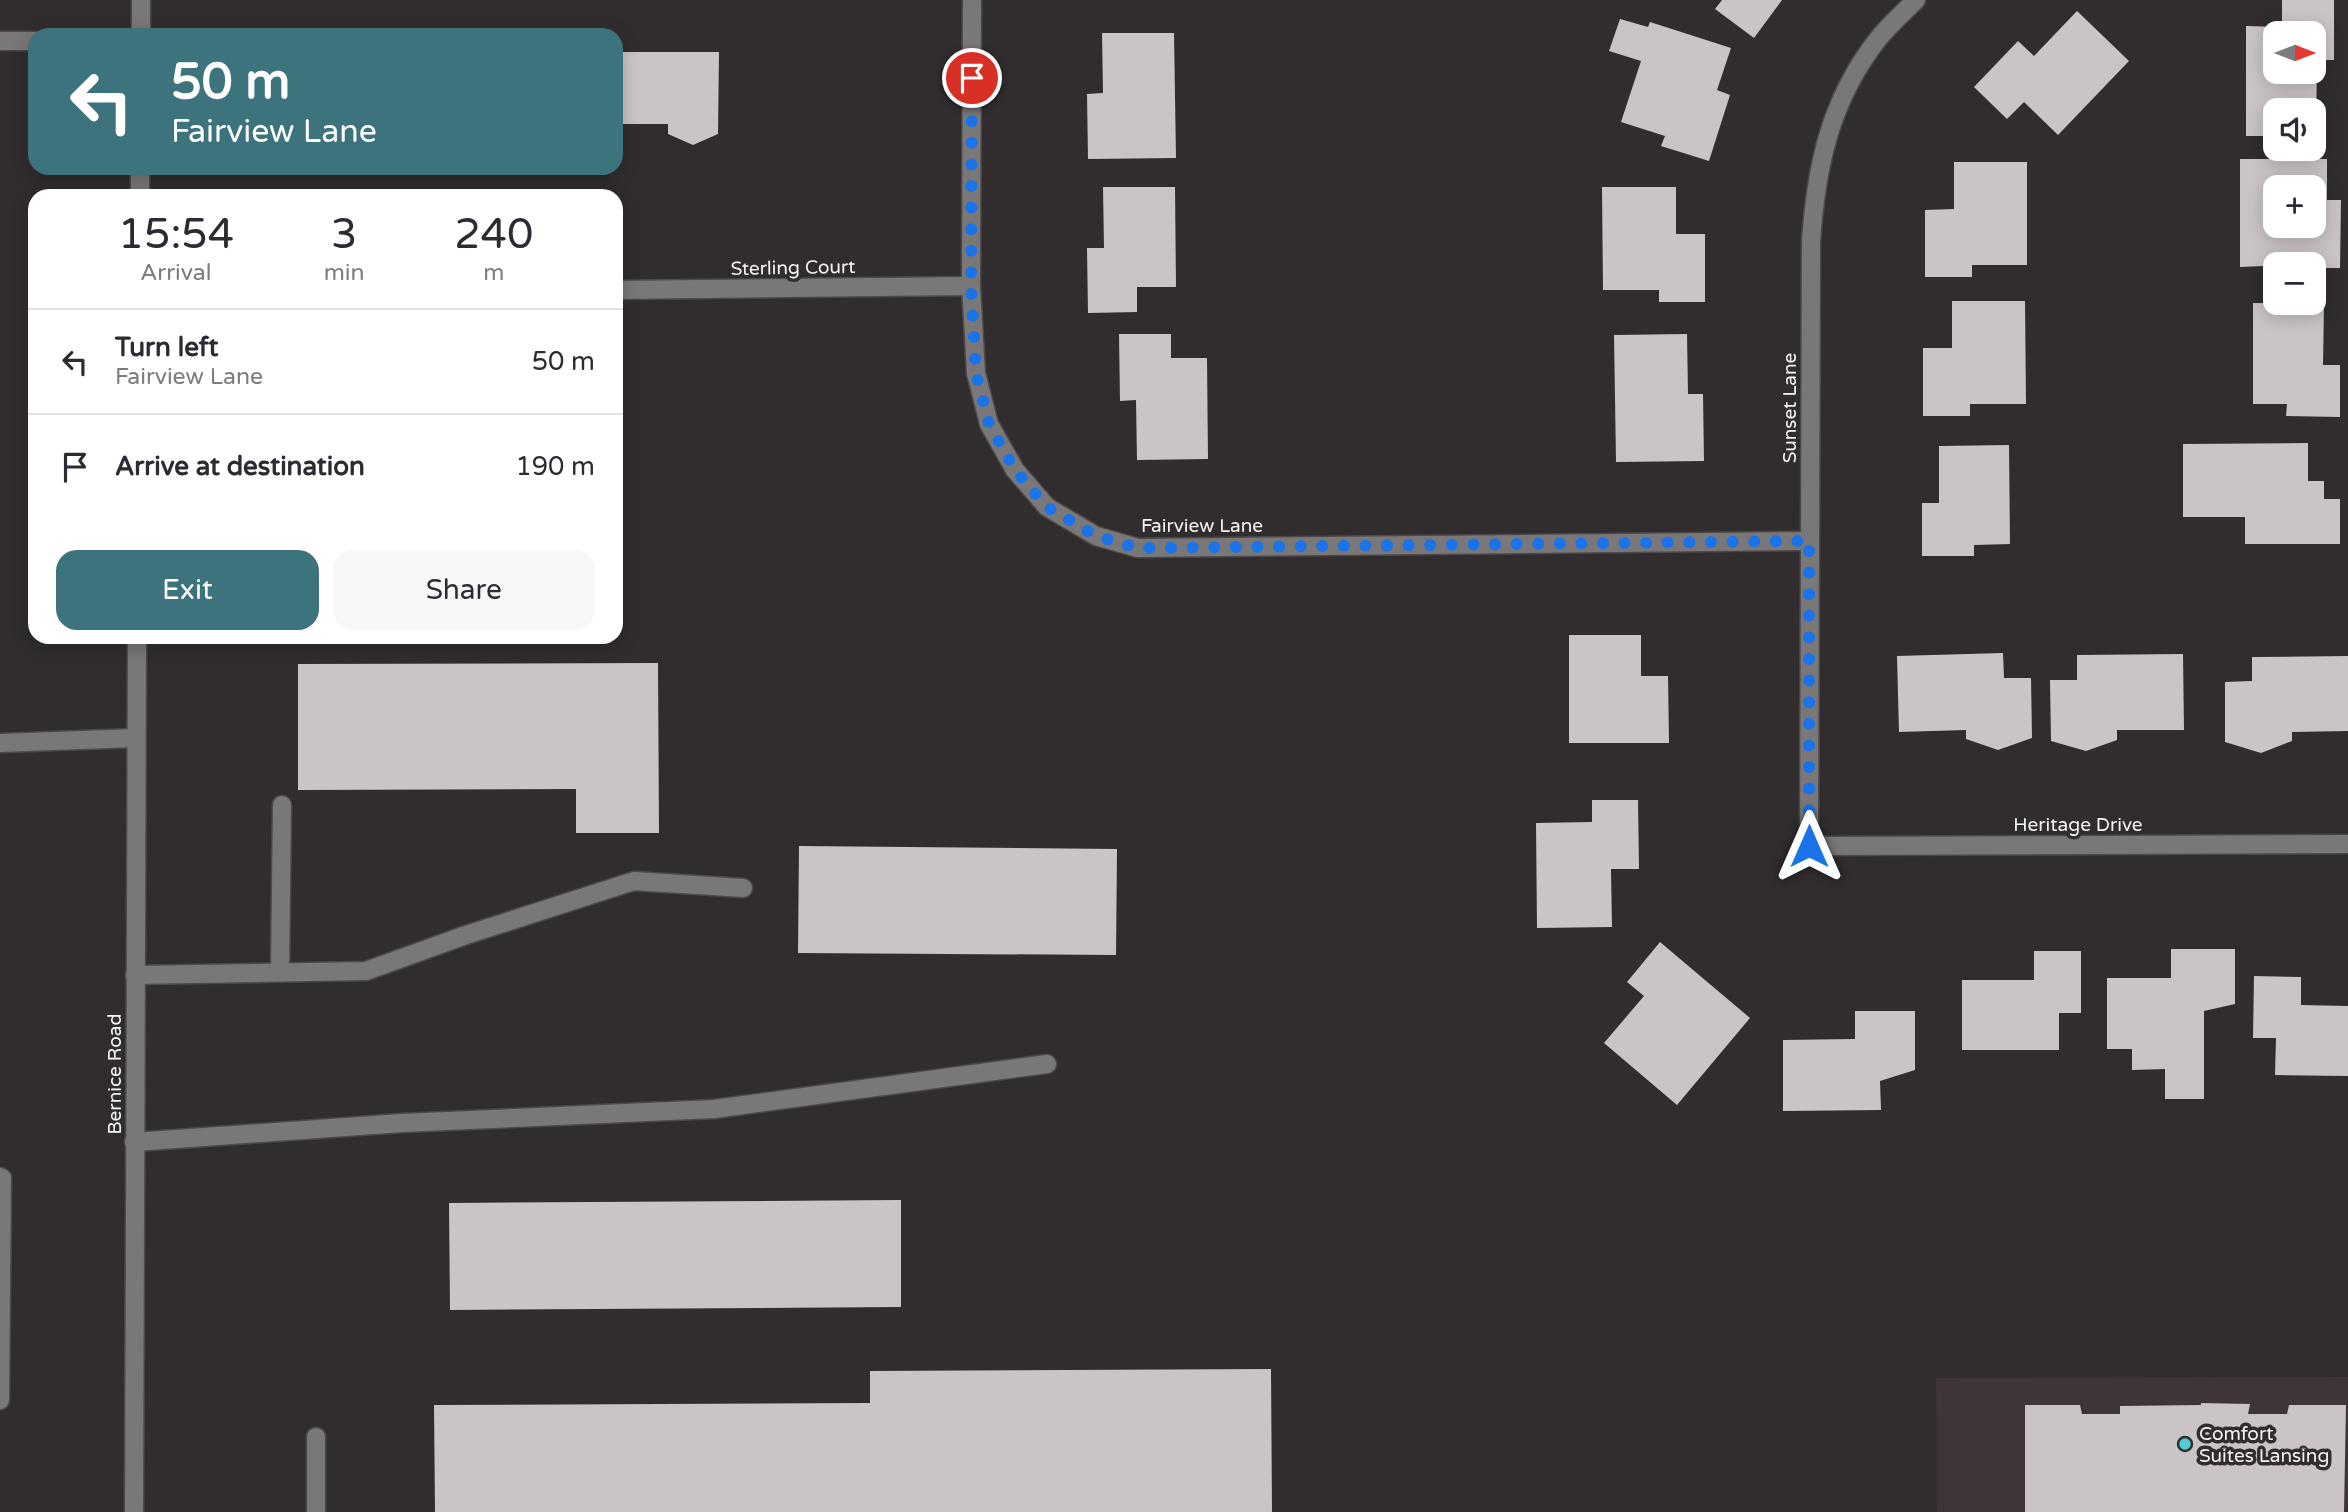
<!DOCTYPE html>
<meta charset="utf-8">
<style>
:root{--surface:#fff;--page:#f7f7f7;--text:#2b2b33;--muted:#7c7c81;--line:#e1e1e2;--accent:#3c737c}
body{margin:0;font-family:"Varela Round",sans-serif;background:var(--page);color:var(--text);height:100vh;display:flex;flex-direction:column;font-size:26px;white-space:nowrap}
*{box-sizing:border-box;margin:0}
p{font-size:23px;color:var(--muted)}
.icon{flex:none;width:38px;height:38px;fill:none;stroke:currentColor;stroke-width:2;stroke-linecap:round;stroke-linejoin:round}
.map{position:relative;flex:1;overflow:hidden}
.details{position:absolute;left:28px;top:189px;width:595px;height:455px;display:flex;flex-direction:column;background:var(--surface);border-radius:21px;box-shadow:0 4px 18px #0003}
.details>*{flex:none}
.guide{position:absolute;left:28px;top:28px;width:595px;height:147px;border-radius:21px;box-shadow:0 4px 18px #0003;background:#3c737c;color:#fff;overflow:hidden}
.needle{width:46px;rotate:90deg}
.controls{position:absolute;left:2263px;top:21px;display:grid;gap:14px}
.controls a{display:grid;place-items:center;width:63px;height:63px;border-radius:14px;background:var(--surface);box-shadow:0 4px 18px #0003;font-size:35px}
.pin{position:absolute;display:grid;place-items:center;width:60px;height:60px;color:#fff;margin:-30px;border:4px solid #fff;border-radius:50%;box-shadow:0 2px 7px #0007}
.me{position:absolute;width:77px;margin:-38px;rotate:0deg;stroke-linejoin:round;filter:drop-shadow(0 0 5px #0008)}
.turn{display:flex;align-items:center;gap:24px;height:147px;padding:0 28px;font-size:32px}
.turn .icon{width:91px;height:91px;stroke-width:2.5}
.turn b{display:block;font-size:49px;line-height:60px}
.eta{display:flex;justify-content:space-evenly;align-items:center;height:119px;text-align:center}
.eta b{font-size:42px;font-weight:600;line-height:49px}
.cta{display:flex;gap:14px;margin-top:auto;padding:14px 28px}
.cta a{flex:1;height:80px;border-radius:21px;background:var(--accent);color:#fff;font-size:28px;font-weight:600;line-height:80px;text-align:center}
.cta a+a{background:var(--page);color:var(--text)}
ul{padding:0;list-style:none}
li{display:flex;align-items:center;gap:21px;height:105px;padding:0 28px;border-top:2px solid var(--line)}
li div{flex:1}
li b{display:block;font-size:26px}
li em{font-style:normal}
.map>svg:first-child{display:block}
.built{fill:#3f343a}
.building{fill:#cac4c7;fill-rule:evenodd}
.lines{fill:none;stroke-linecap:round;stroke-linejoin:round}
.minor-casing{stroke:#4c494b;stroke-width:21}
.minor{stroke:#797778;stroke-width:18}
.route{stroke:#1a73e8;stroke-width:12;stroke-dasharray:0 21.6}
.poi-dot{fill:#51ccd5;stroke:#312d2f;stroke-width:2.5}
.labels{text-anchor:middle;stroke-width:7;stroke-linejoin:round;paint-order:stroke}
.street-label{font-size:19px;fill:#f5f2f4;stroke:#312d2f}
.poi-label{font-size:19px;fill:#f5f2f4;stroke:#312d2f;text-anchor:start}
</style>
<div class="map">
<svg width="2348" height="1512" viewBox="0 0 2348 1512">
<rect width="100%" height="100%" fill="#312d2f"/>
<!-- built -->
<path class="built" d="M2348,1377v135h-411l-1,-134z"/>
<!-- building -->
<g class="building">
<path d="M1722,0h60l-28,38 -39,-29z"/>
<path d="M2282,0h52v60h-17l-1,76h-2v-26h-39v26h-29v-110l36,1zM2275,33h39v39h-39z"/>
<path d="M2077,11l52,50 -71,74 -34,-33 -17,17 -33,-32 44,-46 16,15z"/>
<path d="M1620,19l28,8 2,-5 81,26 -14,42 13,5 -21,66 -48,-15 4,-10 -44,-14 20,-61 -32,-10z"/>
<path d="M1102,33h72l2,125 -88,1 -1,-65 16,-1z"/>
<path d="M616,52h103l-1,82 -25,11 -25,-11v-10h-52z"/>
<path d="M2240,159h87v41h14l-1,68h-26v-4l-74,3zM2275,187h39v39h-39z"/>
<path d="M1954,162h73v103h-55v12h-47v-67l29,-1z"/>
<path d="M1103,187h72l1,100h-39v25l-49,1 -1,-65h17z"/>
<path d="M1602,187h74v47h29v68h-46v-12h-56z"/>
<path d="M1952,301h73l1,103h-56v12h-47v-68h29z"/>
<path d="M2253,303l71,1 -1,61h17v52l-54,-1 1,-12h-34z"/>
<path d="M1119,334h52v24h36l1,101 -71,1 -1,-60 -16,1z"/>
<path d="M1687,334l1,60h15l1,67 -88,1 -2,-127z"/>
<path d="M2308,443v38h16v18h16v45h-95v-27h-62v-73z"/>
<path d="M2009,445l1,99 -36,1v11h-52v-53h17v-57z"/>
<path d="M1569,635h72v41h27l1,67h-100z"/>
<path d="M2003,653l1,25h27l1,60 -34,12 -32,-11v-9l-67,2 -2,-76z"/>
<path d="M2183,654l1,76h-67v10l-31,11 -35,-10 -1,-61h27v-25z"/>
<path d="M2348,656v75l-56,1v9l-31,12 -36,-11v-60l27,-1v-24z"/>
<path d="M658,663l1,170h-83v-44l-278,1v-126z"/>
<path d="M1592,800h46l1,69h-28l1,58 -75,1 -1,-105 56,-1z"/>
<path d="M799,846l318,3 -1,106 -318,-2z"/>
<path d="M1660,942l90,76 -73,87 -73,-62 40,-47 -17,-14z"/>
<path d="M2171,949h64v55l-31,7v88h-39v-30l-33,1v-21h-25v-71h64z"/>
<path d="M2034,951h47v62h-22v37h-97v-70h72z"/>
<path d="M2254,976l47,1v28l47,1v70l-73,-1 1,-37h-23z"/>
<path d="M1855,1011h60v59l-35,11 1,29 -98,1v-71l72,-1z"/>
<path d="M901,1200v107l-451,3 -1,-107z"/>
<path d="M1271,1369l1,143h-837l-1,-107 436,-2v-32z"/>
<path d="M2201,1403l49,1 -2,10h39l2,-9h57l-2,107h-319v-107h55l2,9h38v-8l81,-1z"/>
</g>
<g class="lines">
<!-- minor casing -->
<g class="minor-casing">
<g id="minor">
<path d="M972,0l-1,286 5,87 13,51 26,46 32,37 49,29 42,12 671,-7"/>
<path d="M1916,0c-13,13 -27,25 -38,39 -48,61 -62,128 -67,203l-2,604 539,-2"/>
<path d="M141,35v-35"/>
<path d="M0,41h35"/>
<path d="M140,196v-28"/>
<path d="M616,290l355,-4"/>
<path d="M0,743l136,-5"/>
<path d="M280,972l2,-167"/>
<path d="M135,975l231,-4 100,-36 168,-54 109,7"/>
<path d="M134,1142l268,-19 312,-14 333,-45"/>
<path d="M0,1177l2,1 -2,222"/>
<path d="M134,1512l3,-875"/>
<path d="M316,1512v-75"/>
</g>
</g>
<!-- minor -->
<use href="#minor" class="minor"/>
</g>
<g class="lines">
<!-- route -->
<path class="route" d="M972,78l-1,208 5,87 13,51 26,46 32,37 49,29 42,12 671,-7v305"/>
</g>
<!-- markers -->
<circle class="poi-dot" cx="2185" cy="1444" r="7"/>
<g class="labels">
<!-- street labels -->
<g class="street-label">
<text transform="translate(793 267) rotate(-1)" y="7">Sterling Court</text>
<text transform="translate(1789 408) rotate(-90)" y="7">Sunset Lane</text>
<text x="1202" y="532">Fairview Lane</text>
<text x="2078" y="831">Heritage Drive</text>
<text transform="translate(114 1074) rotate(-90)" y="7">Bernice Road</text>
</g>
<!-- poi labels -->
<g class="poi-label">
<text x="2199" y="1440">Comfort<tspan x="2199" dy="22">Suites Lansing</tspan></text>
</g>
</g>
</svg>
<div class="controls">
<a><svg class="needle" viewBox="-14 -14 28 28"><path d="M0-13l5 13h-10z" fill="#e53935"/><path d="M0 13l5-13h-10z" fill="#7c7c81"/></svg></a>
<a><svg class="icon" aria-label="sound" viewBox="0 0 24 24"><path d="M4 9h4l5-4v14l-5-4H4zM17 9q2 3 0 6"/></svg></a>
<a>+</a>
<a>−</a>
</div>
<div class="pin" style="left:972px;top:78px;background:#d93025"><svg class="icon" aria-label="arrive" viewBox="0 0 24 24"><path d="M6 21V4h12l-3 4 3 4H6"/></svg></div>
<svg class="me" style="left:1809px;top:846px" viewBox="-20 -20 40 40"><path d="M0-17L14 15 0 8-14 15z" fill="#1a73e8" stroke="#fff" stroke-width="4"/></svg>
<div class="guide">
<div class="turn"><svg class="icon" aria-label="left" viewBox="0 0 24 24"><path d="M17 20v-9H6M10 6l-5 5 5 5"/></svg><div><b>50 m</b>Fairview Lane</div></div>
</div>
<section class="details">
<div class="eta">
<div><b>15:54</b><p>Arrival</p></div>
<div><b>3</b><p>min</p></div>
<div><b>240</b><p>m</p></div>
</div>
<ul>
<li><svg class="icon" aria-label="left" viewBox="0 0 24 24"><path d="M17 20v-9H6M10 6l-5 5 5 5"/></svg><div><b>Turn left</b><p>Fairview Lane</p></div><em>50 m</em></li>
<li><svg class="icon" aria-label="arrive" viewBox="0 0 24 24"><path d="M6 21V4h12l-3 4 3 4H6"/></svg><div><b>Arrive at destination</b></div><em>190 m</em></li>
</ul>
<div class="cta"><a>Exit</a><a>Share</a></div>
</section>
</div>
